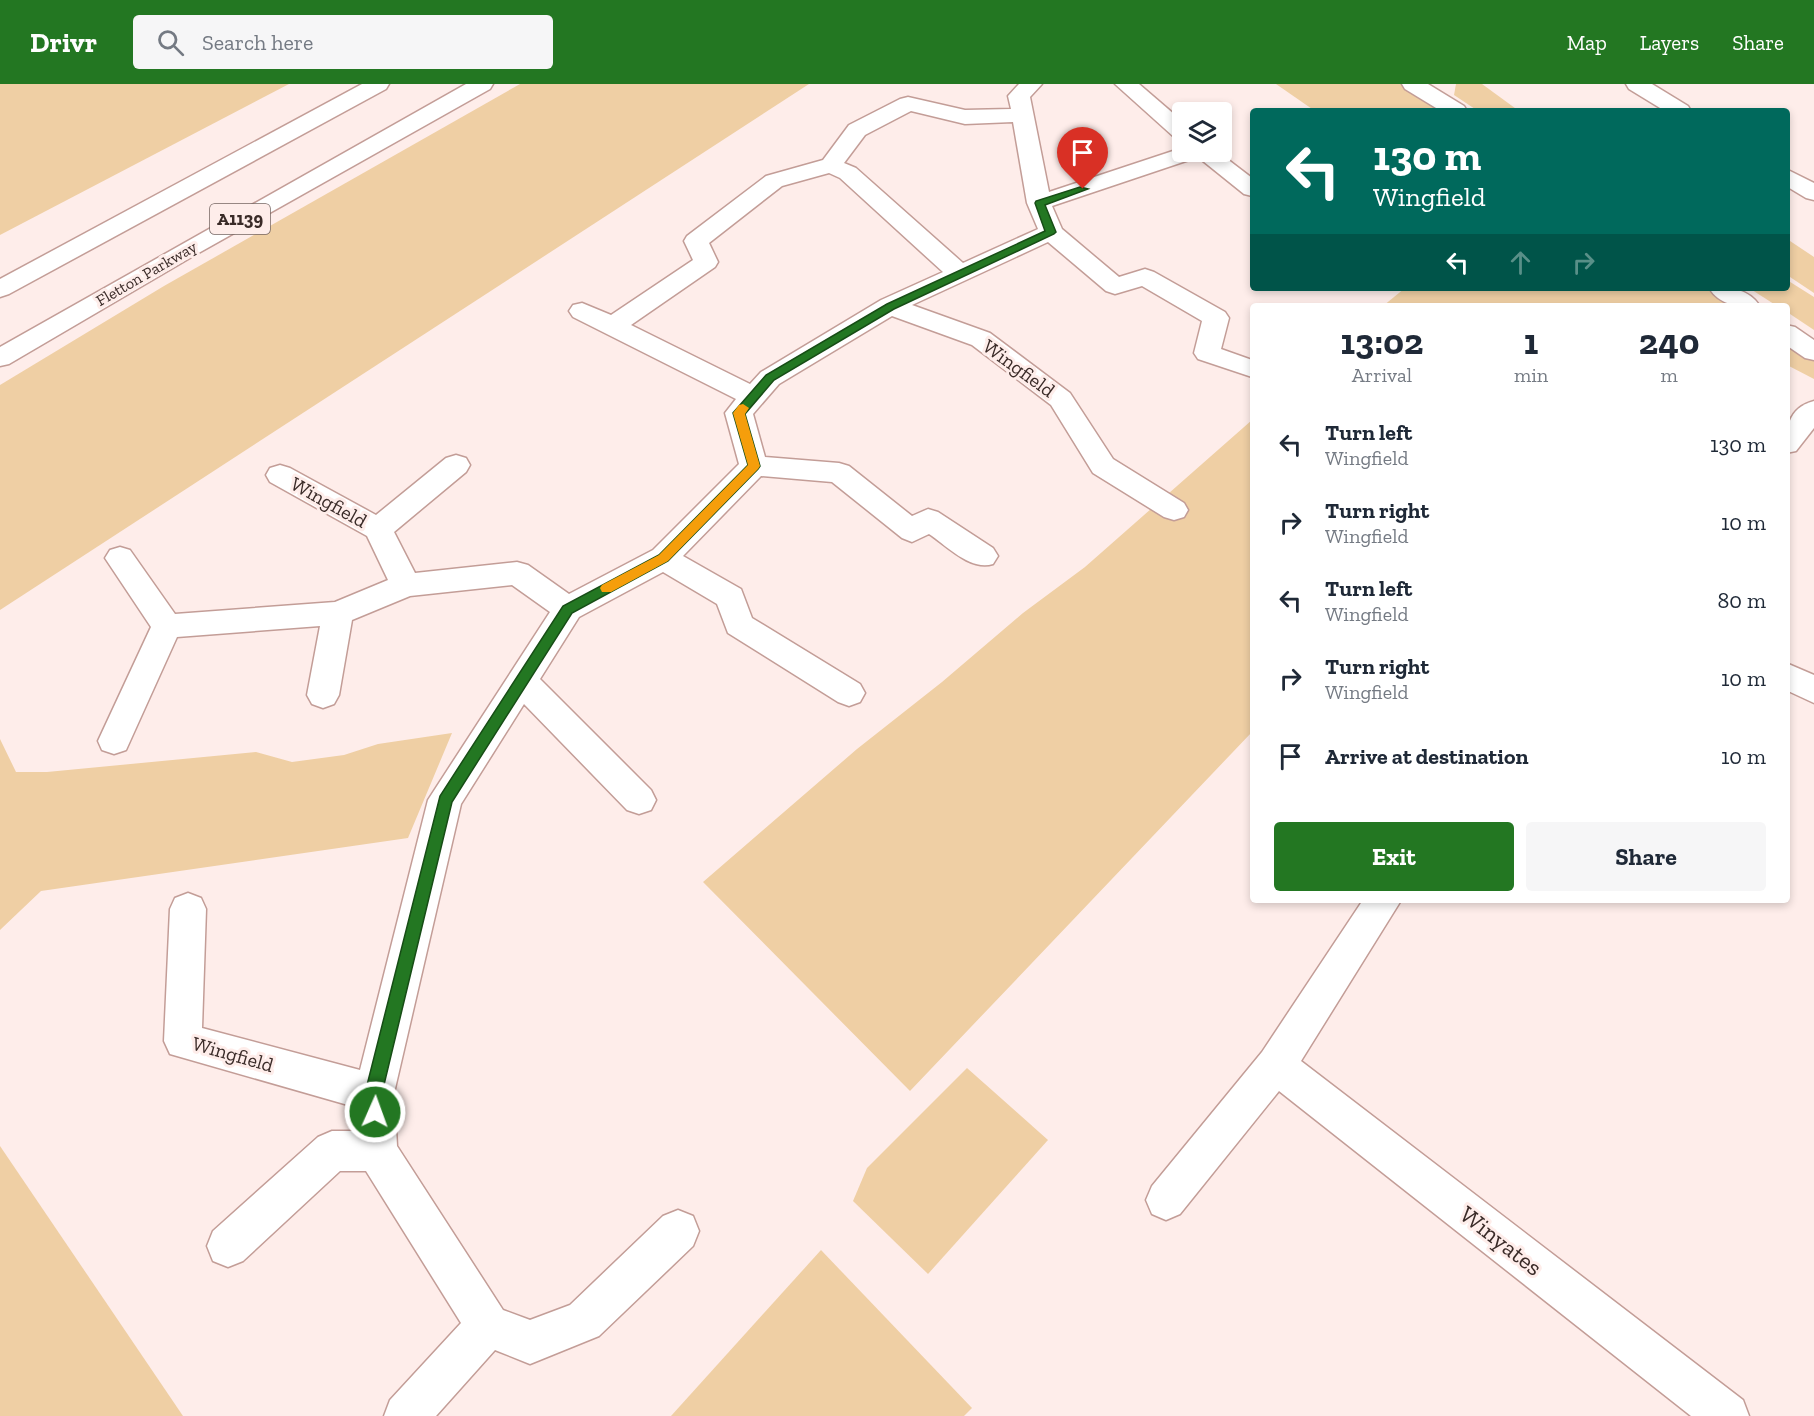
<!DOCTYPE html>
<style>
:root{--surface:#fff;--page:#f6f6f7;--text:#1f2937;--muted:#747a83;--accent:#237722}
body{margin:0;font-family:"Zilla Slab",serif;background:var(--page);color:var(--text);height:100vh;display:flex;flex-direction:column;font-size:22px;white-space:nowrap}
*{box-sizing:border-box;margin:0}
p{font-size:20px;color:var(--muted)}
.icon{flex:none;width:33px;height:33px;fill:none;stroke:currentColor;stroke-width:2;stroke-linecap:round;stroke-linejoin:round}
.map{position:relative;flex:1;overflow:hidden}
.panel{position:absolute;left:1250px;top:219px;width:540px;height:600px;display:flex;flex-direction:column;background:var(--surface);border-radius:6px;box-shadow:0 3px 9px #0003}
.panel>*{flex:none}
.guide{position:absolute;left:1250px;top:24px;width:540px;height:183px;border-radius:6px;box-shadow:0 3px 9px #0003;background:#00695c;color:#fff;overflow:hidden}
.controls{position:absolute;left:1172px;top:18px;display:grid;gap:12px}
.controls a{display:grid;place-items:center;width:60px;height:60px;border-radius:6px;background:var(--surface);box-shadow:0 3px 9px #0003;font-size:30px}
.pin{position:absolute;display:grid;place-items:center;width:51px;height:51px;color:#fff;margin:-62px -26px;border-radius:50% 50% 50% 0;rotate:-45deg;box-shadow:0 0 6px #0007}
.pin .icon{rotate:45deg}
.me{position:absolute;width:66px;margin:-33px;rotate:2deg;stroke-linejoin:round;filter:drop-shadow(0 0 4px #0008)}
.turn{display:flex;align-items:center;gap:21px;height:126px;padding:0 24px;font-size:27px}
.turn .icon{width:78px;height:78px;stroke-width:2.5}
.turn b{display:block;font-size:42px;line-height:51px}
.lanes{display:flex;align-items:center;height:57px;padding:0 24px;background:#0003;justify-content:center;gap:30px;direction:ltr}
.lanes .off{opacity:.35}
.eta{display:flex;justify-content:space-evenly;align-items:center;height:102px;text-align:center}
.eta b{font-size:36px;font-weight:700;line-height:42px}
.cta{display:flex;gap:12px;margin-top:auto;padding:12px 24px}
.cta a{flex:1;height:69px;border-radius:6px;background:var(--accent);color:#fff;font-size:24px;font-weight:700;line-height:69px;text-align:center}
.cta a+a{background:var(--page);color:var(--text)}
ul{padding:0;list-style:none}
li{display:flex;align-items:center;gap:18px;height:78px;padding:0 24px}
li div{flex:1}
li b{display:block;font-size:22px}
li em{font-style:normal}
header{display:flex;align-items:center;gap:36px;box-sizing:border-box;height:84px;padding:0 30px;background:var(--accent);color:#fff}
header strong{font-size:28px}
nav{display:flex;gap:33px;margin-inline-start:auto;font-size:21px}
.search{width:420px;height:54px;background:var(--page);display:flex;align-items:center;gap:15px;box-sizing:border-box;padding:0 21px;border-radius:6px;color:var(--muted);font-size:22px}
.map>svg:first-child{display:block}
.green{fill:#efcfa4}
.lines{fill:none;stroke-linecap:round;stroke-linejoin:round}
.street-casing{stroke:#c39d97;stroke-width:3}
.secondary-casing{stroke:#c39d97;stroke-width:3}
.highway-casing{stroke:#c39d97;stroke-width:3}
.street{fill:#fff;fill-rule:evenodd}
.secondary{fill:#fff;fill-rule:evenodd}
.highway{fill:#fff;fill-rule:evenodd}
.route{fill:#237722;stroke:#174d16;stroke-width:1.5}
.slow{fill:#f59e0b}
.labels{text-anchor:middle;stroke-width:6;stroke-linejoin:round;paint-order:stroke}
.far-street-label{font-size:16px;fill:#3a2b28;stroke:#feedea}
.shield{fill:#feedea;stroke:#756562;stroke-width:1.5}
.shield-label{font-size:18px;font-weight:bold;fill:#3a2b28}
.street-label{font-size:20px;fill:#3a2b28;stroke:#feedea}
.near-street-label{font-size:24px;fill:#3a2b28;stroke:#feedea}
</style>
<header>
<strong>Drivr</strong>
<div class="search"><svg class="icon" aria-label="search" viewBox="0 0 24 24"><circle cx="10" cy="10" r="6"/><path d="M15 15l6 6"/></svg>Search here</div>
<nav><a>Map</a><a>Layers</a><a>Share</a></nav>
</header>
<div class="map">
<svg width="1814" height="1332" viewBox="0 0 1814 1332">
<rect width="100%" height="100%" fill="#feedea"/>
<!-- green -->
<g class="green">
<path d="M0,0h289l-289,151z"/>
<path d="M520,0h289l-809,526v-225l164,-99z"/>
<path d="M1276,0h136l37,27h-134z"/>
<path d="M1456,0h26l37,27h-41l-24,-16z"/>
<path d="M1787,155l27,18v36l-27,-18z"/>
<path d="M1787,196l27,17v33l-27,-18 -1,-6h-9l-28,-18h37z"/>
<path d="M1405,204h303l26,18h-351z"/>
<path d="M1786,257l28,18v20l-27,-14z"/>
<path d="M1252,336v312l-342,359 -207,-209 154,-133 85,-67 81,-69 62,-46z"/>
<path d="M452,649l-44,105 -367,53 -41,39v-191l16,33h31l209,-20 36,10 52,-7 34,-11z"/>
<path d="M967,984l81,72 -120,134 -75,-73 14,-33z"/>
<path d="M0,1062l183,270h-183z"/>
<path d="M821,1166l151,158 -8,8h-293z"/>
</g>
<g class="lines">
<!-- street casing -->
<g class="street-casing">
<g id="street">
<path d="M1019,0h23l-12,13 19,95 133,-44v4h36l34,26v18l-8,-2 -46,-37 -146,49 10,23 57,48 26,-8 9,3 71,40 4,6 -8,31 31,11v17l-54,-18 -4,-6 8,-32 -60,-35 -27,8 -9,-3 -58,-49 -136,63 78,28 80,60 43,66 71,44 4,7 -4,7 -10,3 -10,-3 -71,-44 -42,-68 -79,-60 -80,-29 -113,68 -26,30 12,43 74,6 10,3 63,50 16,-7 10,3 55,36 5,8 -5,8c-23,7 -46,-18 -64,-30l-17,8 -10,-4 -70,-56 -71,-6 -78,80 58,33 11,29 108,66 5,9 -5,9 -11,4 -11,-4 -110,-69 -11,-29 -54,-32 -84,45 -39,62 111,111 5,10 -5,10 -12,4 -12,-4 -103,-106 -63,100 -67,289 3,53 106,164 27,10 40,-15 93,-89 15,-6 15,6 6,15 -6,15 -94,90 -69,28 -35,-14 -59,66h-52l6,-16 71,-77 -95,-152h-26l-97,90 -15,6 -15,-6 -6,-15 6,-15 105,-94 14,-6h24l-1,-24 -185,-53 -6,-13 6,-132 5,-11 13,-5 13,5 5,11 -4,119 158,42 68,-270 122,-188 -38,-27 -102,11 -58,24 -13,75 -5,9 -11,4 -11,-4 -5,-9 13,-69 -143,11 -51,113 -12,4 -12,-4 -4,-9 53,-114 -46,-69 5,-8 10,-3 10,3 45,64 160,-12 53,-22 -21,-44 -97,-54 -4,-7 4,-7 10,-3 10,3 86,47 70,-57 10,-3 10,3 4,7 -4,7 -72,60 21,41 102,-11 11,3 41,29 84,-44 86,-86 -14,-51 11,-14 -163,-82 -4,-6 4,-6 9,-2 29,12 82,-55 -9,-19 3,-5 79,-60 57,-16 26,-35 51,-26 8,-2 57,13 46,-1 -3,-13zM911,27l54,13 48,-2 14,81 11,26 -75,34 -107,-95 -12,-5 21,-28zM829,89l11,5 103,94 -62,28 -120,72 -11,12 -119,-59 84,-58 3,-5 -9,-19 73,-57z"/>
<path d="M1115,0h24l43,37v18l-8,-2z"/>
<path d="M1626,0h26l36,22 3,5h-26l-36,-22z"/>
<path d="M1786,85l28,14v17l-8,-2 -20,-12z"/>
<path d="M1814,317v27l-18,23 -10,2c0,-23 1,-45 28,-52z"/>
<path d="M1786,579l28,12v28l-28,-13z"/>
<path d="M1363,816h36l1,2 -99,159 442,339 6,16h-58l-412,-325 -99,123 -14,6 -14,-6 -6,-14 6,-14 110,-134z"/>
</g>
</g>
<!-- secondary casing -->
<g class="secondary-casing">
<g id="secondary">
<path d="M1402,0h26l36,22 3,5h-26l-36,-22z"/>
<path d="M1709,204c20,0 38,-1 51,18 -21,0 -39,1 -51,-18z"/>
<path d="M1786,241l9,2 19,13v20l-9,-2 -19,-13z"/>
</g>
</g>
<!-- highway casing -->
<g class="highway-casing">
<g id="highway">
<path d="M362,0h27l-3,5 -377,205 -9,3v-18z"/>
<path d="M466,0h27l-3,5 -295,166 -186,109 -9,2v-19z"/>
</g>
</g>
<!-- street -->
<use href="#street" class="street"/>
<!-- secondary -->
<use href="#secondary" class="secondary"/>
<!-- highway -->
<use href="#highway" class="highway"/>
</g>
<!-- route -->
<path class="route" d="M1080,103l8,2 -43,16 11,27 -2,2 -160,75 -120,71 -29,34 15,52 -2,3 -90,92 -96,52 -120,189 -70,291 1,19 -2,6 -6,2 -6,-2 -4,-25 75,-297 123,-190 96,-51 89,-90 -15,-52 33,-38 121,-71 158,-73 -10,-28 1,-2z"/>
<!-- slow -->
<path class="slow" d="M743,320l6,4 -4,6 15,52 -2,3 -90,92 -57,31h-9l-2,-4 2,-3 57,-30 89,-90 -15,-52 6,-8z"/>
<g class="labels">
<!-- far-street labels -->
<g class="far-street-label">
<text transform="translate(146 189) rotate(-30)" y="6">Fletton Parkway</text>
</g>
<!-- shield labels -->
<rect class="shield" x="210" y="120" width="60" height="30" rx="4.5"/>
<g class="shield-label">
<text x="240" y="141">A1139</text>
</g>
<!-- street labels -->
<g class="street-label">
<text transform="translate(1019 284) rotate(36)" y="7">Wingfield</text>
<text transform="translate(329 418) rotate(29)" y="7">Wingfield</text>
<text transform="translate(233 970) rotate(16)" y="7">Wingfield</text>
</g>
<!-- near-street labels -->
<g class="near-street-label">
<text transform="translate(1501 1157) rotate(38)" y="8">Winyates</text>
</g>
</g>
</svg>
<div class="controls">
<a><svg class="icon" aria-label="layers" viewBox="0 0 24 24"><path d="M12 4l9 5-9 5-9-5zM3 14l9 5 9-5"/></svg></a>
</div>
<div class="pin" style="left:1083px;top:105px;background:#d93025"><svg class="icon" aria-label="arrive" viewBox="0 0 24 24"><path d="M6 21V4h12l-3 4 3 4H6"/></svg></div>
<svg class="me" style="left:375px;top:1028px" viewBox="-20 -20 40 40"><circle r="17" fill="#237722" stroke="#fff" stroke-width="3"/><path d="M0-11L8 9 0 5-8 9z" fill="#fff"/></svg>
<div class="guide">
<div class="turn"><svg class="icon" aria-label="left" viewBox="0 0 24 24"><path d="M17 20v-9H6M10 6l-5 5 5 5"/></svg><div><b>130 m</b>Wingfield</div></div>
<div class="lanes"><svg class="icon" aria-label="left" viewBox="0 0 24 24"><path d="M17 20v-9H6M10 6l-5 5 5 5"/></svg><svg class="icon off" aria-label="ahead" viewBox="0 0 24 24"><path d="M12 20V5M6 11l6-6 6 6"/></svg><svg class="icon off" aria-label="right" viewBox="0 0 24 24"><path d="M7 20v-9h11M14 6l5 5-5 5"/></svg></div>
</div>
<section class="panel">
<div class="eta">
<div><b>13:02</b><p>Arrival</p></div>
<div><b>1</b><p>min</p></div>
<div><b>240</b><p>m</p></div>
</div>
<ul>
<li><svg class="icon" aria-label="left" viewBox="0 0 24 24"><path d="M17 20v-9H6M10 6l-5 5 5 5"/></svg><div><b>Turn left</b><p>Wingfield</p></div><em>130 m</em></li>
<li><svg class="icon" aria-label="right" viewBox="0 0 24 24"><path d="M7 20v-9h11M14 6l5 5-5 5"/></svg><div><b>Turn right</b><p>Wingfield</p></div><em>10 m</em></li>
<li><svg class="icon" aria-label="left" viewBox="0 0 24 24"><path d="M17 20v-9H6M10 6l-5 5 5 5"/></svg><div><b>Turn left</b><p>Wingfield</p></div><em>80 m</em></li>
<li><svg class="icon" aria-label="right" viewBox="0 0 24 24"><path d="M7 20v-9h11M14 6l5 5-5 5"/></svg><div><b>Turn right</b><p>Wingfield</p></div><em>10 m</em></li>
<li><svg class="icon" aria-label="arrive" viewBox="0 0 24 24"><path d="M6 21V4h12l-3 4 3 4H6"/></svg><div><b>Arrive at destination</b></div><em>10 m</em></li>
</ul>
<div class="cta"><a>Exit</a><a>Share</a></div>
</section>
</div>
